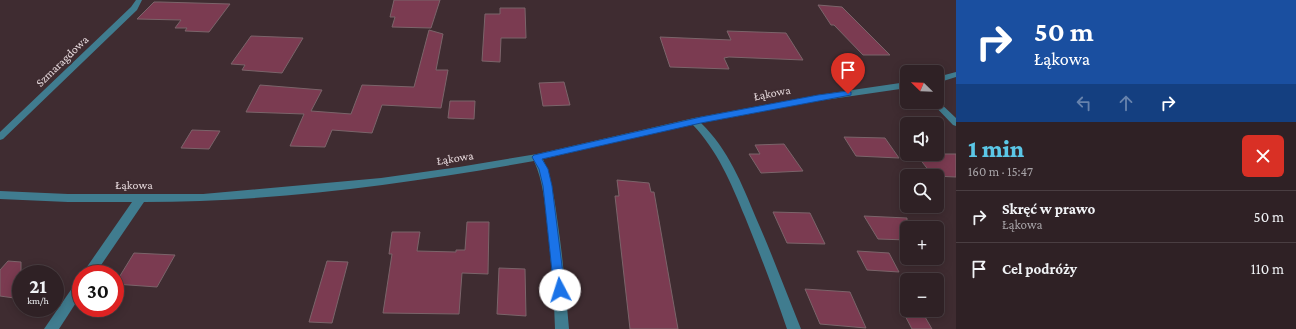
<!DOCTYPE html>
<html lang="pl">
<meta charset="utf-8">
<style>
:root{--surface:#2f2125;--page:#3b2e32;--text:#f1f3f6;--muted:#a7a3a7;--line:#4a3e42;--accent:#5bc7e7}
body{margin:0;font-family:"Crimson Pro",serif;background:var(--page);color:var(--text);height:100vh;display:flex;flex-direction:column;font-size:15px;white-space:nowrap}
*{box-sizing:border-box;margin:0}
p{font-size:13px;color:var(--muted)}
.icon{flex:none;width:22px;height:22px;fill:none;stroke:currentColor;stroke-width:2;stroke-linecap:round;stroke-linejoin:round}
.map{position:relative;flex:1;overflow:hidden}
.details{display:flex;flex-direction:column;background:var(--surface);width:340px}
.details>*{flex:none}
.banner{background:#1a4fa0;color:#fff;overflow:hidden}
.needle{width:26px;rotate:293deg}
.buttons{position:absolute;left:900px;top:65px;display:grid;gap:8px}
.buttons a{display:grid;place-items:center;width:44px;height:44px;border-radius:6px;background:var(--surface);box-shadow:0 2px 10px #0003,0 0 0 1px var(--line);font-size:20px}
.speed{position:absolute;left:12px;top:265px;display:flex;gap:8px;font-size:20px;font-weight:700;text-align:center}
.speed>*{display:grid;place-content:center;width:52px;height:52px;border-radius:50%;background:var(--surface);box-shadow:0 2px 10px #0003,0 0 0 1px var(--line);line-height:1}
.speed small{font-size:10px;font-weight:400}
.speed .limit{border:6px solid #d22;background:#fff;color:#111}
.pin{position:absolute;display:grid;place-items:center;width:34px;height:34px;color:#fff;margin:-41px -17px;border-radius:50% 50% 50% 0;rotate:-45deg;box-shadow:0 0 4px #0007}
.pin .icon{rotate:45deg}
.me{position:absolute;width:44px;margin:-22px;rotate:355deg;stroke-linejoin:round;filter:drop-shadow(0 0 3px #0008)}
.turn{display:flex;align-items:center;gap:14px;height:84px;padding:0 12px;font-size:18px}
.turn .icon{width:52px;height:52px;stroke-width:2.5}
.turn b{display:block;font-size:28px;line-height:34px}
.lanes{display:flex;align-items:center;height:38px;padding:0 12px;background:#0003;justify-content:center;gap:20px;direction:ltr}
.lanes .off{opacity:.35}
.round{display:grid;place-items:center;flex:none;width:42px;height:42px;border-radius:6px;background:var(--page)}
.headline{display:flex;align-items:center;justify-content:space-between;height:68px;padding:0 12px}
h1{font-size:24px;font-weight:800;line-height:30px;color:var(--accent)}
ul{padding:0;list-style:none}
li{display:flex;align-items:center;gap:12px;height:52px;padding:0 12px;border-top:1px solid var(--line)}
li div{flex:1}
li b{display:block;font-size:15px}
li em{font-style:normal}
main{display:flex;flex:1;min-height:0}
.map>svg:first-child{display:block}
.building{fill:#7b3b51;stroke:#7b646a}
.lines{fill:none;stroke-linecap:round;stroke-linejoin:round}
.minor{fill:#407c8f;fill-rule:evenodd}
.route{fill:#1a73e8;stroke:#114b97}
.labels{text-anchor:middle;stroke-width:4;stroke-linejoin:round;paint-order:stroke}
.street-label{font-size:12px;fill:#e4d7da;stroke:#3f2c31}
</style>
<main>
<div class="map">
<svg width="956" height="329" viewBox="0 0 956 329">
<rect width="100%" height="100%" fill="#3f2c31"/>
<!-- building -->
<g class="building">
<path d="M394,0h46l-9,28 -39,-1 3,-10h-5z"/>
<path d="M154,2h6l70,2 -21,28 -24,-1 2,-3h-12l6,-8 -44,-1z"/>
<path d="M818,5l24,2 48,48h-27l-29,-30h-3z"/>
<path d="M500,8h25l1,30h-25l-1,24 -18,-1 3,-47h15z"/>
<path d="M429,30l14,4 -7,36h12l-7,38 -59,-3 -10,28 -40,-3 -7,17 -35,-1 14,-32 -58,-2 14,-27 62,5 -11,21 40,3 11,-29 52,2z"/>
<path d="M727,31l59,2 17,27 -74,-3 -5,1 5,11 -59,-2 -10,-30 71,3z"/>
<path d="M251,36l52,2 -21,35 -40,-3 3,-5 -14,-1z"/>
<path d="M564,82l6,23 -27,1 -4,-23z"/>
<path d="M450,101h25l-1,18 -26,-1z"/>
<path d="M192,130l28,1 -11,18 -28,-1z"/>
<path d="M844,137l41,1 14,20 -43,-2z"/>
<path d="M784,144l19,27 -42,2 -12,-19h11l-5,-9z"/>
<path d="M916,154h40v23l-23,-1z"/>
<path d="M617,180l32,3 2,9h3l24,137h-48l-15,-133h4z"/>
<path d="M773,212l37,1 15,31 -38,-1z"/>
<path d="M864,216l43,2v22l-29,-1z"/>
<path d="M467,222h22l-1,52 -26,-1 -3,41 -76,-1 9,-59h-3l3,-22h28l-3,19 39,1v-2h9z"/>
<path d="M857,251l32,2 10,19 -32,-2z"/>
<path d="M134,253l41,2 -18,32 -42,-3z"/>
<path d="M8,261l13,1v37l-21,-3v-26z"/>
<path d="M327,261l21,1 -16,61 -23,-1z"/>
<path d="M499,268l26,1 1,47 -29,-2z"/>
<path d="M805,289l45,3 16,36 -46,-4z"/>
<path d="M902,310h19l11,19h-20z"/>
</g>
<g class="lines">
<!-- minor -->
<g class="minor">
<path d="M136,0h6l-5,10 -134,129 -3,1v-8l131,-125z"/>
<path d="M956,72v5l-19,6v-6z"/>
<path d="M907,82v6l-89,13 -117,22c27,26 41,61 55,95 16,36 30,74 45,111h-14c-13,-38 -27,-75 -42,-112 -14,-34 -27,-66 -53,-93l-149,35c9,21 12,43 15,66 5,34 8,69 11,104h-14c-1,-35 -4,-70 -8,-105 -2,-21 -4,-43 -13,-63 -129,23 -259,41 -390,41l-49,72h-13l50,-72h-64l-68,-3v-8l68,3h135l178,-16 78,-11 78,-13 157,-36 124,-23z"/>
<path d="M937,100l19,18v8l-3,-1 -22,-23h6z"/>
<path d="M81,280v15l-22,34h-15l33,-48z"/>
</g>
</g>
<!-- route -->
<path class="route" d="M848,91l3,1v3l-150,28 -159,36 6,10 4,17 13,104 -1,4 -4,1 -4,-1 -2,-4 -11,-104 -4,-17 -7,-12 2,-2 167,-38 117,-22z"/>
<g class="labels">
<!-- street labels -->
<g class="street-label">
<text transform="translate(62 61) rotate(-44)" y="4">Szmaragdowa</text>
<text transform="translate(772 93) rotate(-11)" y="4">Łąkowa</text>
<text transform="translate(455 158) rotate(-9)" y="4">Łąkowa</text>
<text x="134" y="189">Łąkowa</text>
</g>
</g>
</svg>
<div class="buttons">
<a><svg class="needle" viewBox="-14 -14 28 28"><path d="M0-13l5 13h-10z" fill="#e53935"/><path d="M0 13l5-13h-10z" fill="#a7a3a7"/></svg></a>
<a><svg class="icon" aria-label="sound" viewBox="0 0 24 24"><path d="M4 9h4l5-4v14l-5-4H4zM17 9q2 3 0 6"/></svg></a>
<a><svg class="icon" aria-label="search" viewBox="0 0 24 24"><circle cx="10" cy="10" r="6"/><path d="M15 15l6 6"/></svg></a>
<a>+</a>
<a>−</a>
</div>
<div class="speed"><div>21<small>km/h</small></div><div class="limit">30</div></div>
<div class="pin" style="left:848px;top:94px;background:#d93025"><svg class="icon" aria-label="arrive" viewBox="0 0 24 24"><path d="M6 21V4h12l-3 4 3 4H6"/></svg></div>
<svg class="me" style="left:560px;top:290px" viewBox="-20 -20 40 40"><circle r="19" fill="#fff"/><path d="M0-13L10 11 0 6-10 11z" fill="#1a73e8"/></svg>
</div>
<section class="details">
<div class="banner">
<div class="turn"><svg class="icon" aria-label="right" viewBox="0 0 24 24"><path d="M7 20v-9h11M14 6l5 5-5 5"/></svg><div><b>50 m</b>Łąkowa</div></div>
<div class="lanes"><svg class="icon off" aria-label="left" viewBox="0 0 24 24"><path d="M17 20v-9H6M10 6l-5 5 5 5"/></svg><svg class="icon off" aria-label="ahead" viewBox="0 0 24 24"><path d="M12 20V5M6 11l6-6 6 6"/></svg><svg class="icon" aria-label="right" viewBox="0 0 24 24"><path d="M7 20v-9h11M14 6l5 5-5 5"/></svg></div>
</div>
<div class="headline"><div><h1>1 min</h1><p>160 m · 15:47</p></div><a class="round" style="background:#d93025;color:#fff"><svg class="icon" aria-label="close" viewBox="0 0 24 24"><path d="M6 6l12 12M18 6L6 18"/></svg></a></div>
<ul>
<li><svg class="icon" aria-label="right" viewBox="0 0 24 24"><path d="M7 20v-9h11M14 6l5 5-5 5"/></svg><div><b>Skręć w prawo</b><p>Łąkowa</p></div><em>50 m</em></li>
<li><svg class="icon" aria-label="arrive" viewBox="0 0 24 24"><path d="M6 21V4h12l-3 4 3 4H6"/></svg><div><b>Cel podróży</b></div><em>110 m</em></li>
</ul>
</section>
</main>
